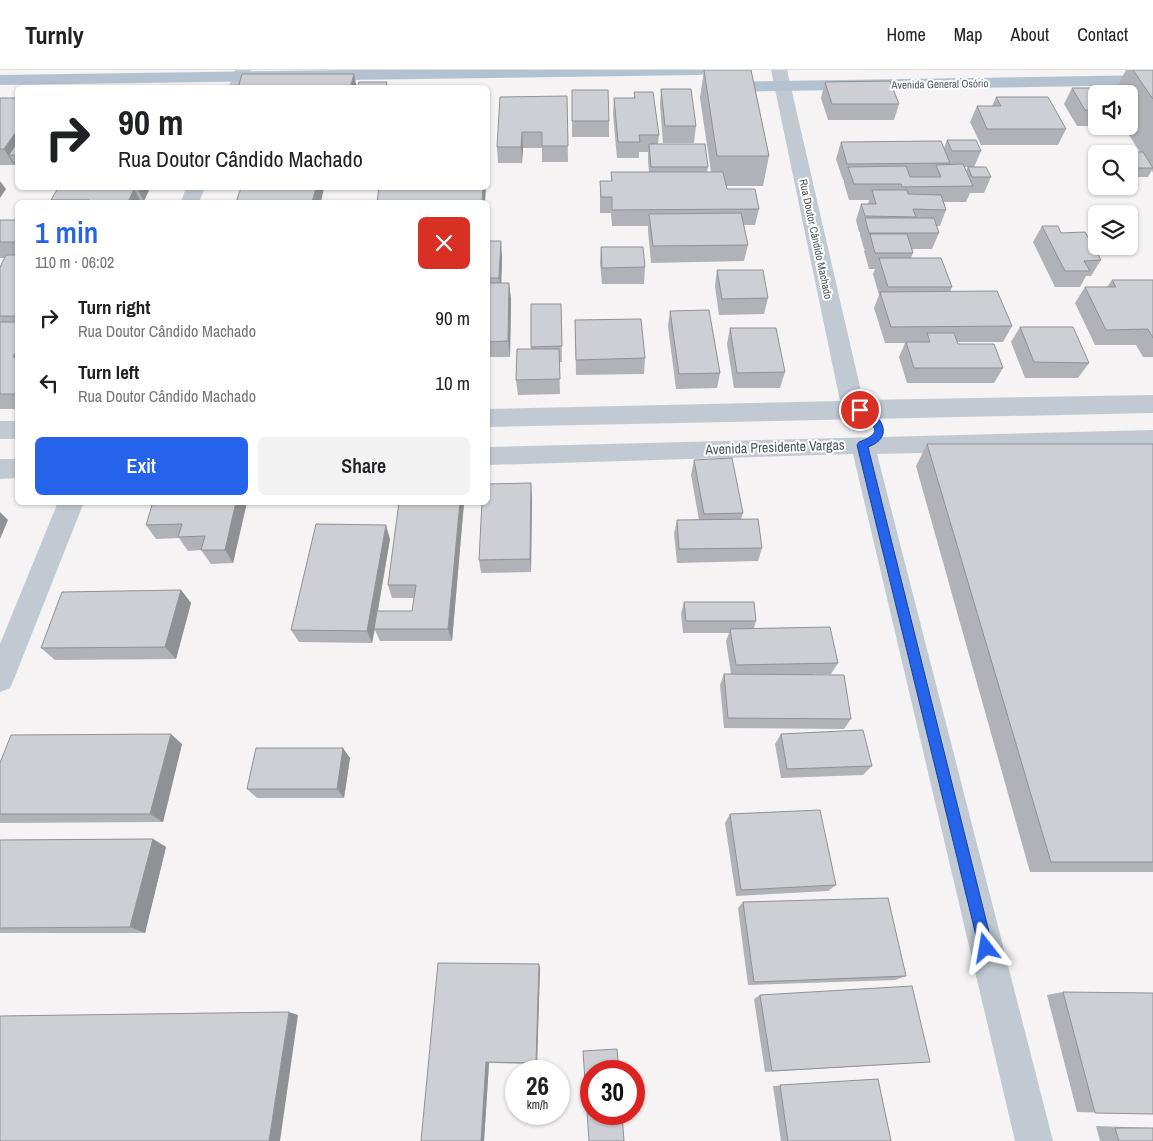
<!DOCTYPE html>
<meta charset="utf-8">
<style>
:root{--surface:#fff;--page:#f2f2f2;--text:#202124;--muted:#757577;--line:#e0e0e0;--accent:#2563eb}
body{margin:0;font-family:"Archivo Narrow",sans-serif;background:var(--page);color:var(--text);height:100vh;display:flex;flex-direction:column;font-size:19px;white-space:nowrap}
*{box-sizing:border-box;margin:0}
p{font-size:16px;color:var(--muted)}
.icon{flex:none;width:28px;height:28px;fill:none;stroke:currentColor;stroke-width:2;stroke-linecap:round;stroke-linejoin:round}
.map{position:relative;flex:1;overflow:hidden}
.drawer{position:absolute;left:15px;top:130px;width:475px;height:305px;display:flex;flex-direction:column;background:var(--surface);border-radius:8px;box-shadow:0 1px 4px #0004}
.drawer>*{flex:none}
.hud{position:absolute;left:15px;top:15px;width:475px;height:105px;border-radius:8px;box-shadow:0 1px 4px #0004;background:#fff;color:var(--text);overflow:hidden}
.fabs{position:absolute;left:1088px;top:15px;display:grid;gap:10px}
.fabs a{display:grid;place-items:center;width:50px;height:50px;border-radius:8px;background:var(--surface);box-shadow:0 1px 4px #0004;font-size:25px}
.speed{position:absolute;left:505px;top:990px;display:flex;gap:10px;font-size:25px;font-weight:700;text-align:center}
.speed>*{display:grid;place-content:center;width:65px;height:65px;border-radius:50%;background:var(--surface);box-shadow:0 1px 4px #0004;line-height:1}
.speed small{font-size:12px;font-weight:400}
.speed .limit{border:8px solid #d22;background:#fff;color:#111}
.pin{position:absolute;display:grid;place-items:center;width:42px;height:42px;color:#fff;margin:-21px;border:2px solid #fff;border-radius:50%;box-shadow:0 1px 5px #0007}
.me{position:absolute;width:55px;margin:-28px;rotate:346deg;stroke-linejoin:round;filter:drop-shadow(0 0 4px #0008)}
.turn{display:flex;align-items:center;gap:18px;height:105px;padding:0 20px;font-size:22px}
.turn .icon{width:65px;height:65px;stroke-width:2.5}
.turn b{display:block;font-size:35px;line-height:42px}
.round{display:grid;place-items:center;flex:none;width:52px;height:52px;border-radius:8px;background:var(--page)}
.headline{display:flex;align-items:center;justify-content:space-between;height:85px;padding:0 20px}
h1{font-size:30px;font-weight:600;line-height:38px;color:var(--accent)}
.cta{display:flex;gap:10px;margin-top:auto;padding:10px 20px}
.cta a{flex:1;height:58px;border-radius:8px;background:var(--accent);color:#fff;font-size:20px;font-weight:600;line-height:58px;text-align:center}
.cta a+a{background:var(--page);color:var(--text)}
ul{padding:0;list-style:none}
li{display:flex;align-items:center;gap:15px;height:65px;padding:0 20px}
li div{flex:1}
li b{display:block;font-size:19px}
li em{font-style:normal}
header{display:flex;align-items:center;gap:30px;box-sizing:border-box;height:70px;padding:0 25px;background:var(--surface);border-bottom:1px solid var(--line)}
header strong{font-size:24px}
nav{display:flex;gap:28px;margin-inline-start:auto;font-size:18px}
.map>svg:first-child{display:block}
.lines{fill:none;stroke-linecap:round;stroke-linejoin:round}
.minor{fill:#c1cad2;fill-rule:evenodd}
.major{fill:#b3c2d1;fill-rule:evenodd}
.wall{fill:#b0b2b7}
.shaded-wall{fill:#909195}
.building{fill:#cdcfd5;stroke:#909195}
.route{fill:#2563eb;stroke:#184099}
.labels{text-anchor:middle;stroke-width:4;stroke-linejoin:round;paint-order:stroke}
.far-street-label{font-size:11px;fill:#4a5661;stroke:#fff}
.street-label{font-size:14px;fill:#4a5661;stroke:#fff}
</style>
<header>
<strong>Turnly</strong>
<nav><a>Home</a><a>Map</a><a>About</a><a>Contact</a></nav>
</header>
<div class="map">
<svg width="1153" height="1071" viewBox="0 0 1153 1071">
<rect width="100%" height="100%" fill="#f5f3f3"/>
<g class="lines">
<!-- minor -->
<g class="minor">
<path d="M235,0h16l-6,18h-17z"/>
<path d="M771,0h16l76,330 290,-5v18l-665,14v-18l352,-8z"/>
<path d="M186,118h19l-6,14h-18z"/>
<rect x="0" y="351" width="18" height="18"/>
<path d="M1153,360v18l-276,6 176,687h-38l-162,-687 -365,11v-18z"/>
<path d="M0,389h18v19l-18,1z"/>
<path d="M58,432h26l-70,177 -4,9 -10,4v-48z"/>
</g>
<!-- major -->
<g class="major">
<path d="M348,0h359l-2,4 -6,1 -699,10v-10z"/>
<path d="M1153,5v10l-437,7 -6,-1 -2,-4 2,-4 6,-1z"/>
</g>
</g>
<!-- wall -->
<g class="wall">
<path d="M704,0h47l18,86 -6,30h-37l1,3 32,20 -4,16h-11l4,20 -4,16 -93,2 -3,-32v-5h-36l-1,-13h-11v-32h11v-9h38l-1,-11v-9h-9v6h-22l-4,-44 1,-16h20v-6l25,43 -1,9 50,23 -1,5h4l-11,-74z"/>
<path d="M1126,0h27v103l-1,-3 -4,7h-19v-23h-11l1,-2h21l-17,-26h6v-32h-16z"/>
<path d="M825,12l74,22 -5,16h-66l-7,-22z"/>
<path d="M1072,18l24,6v32h17h-36l-13,-22z"/>
<path d="M661,19l35,37 -2,17h-31l-3,-38z"/>
<path d="M572,20l37,31v16h-37z"/>
<path d="M567,26l1,66h-26v-14h-19l-1,15h-24l-1,-16z"/>
<path d="M996,27l70,32 -8,16h-77l-11,-23 7,-16h15z"/>
<path d="M0,28h18v71l-3,-5 -1,1h-14z"/>
<path d="M947,70l34,11 -7,16h-10l2,4 2,-4 23,10 -7,16h-14l-4,9h-22l2,8 -6,16h-3l2,7 -7,16h-20l1,4 -2,5 41,29 -2,5 62,34 -9,16h-46l1,2 45,24 -9,15h-87l-8,-26 6,-14h-20l-11,-35 5,-13 -6,-21 2,-5h-6l-5,-18 1,-2h-1l-4,-14v-3h-1l-3,-12 5,-16h7l1,-4h-20l-5,-17v-3h-1l-7,-21 5,-17 103,6z"/>
<path d="M64,118h86l-6,13h-4l1,1h-89l-1,-2 13,-11z"/>
<path d="M0,150h18v189h-18v-142l5,-9h-5z"/>
<path d="M1042,156l19,7 40,27 -10,16h-5l-6,11h-25l-22,-45z"/>
<path d="M488,171l14,16 -1,26 10,16 -1,58h-22z"/>
<path d="M601,177l44,20 -1,17h-42l-2,-21z"/>
<path d="M717,200l51,28 -4,16 -45,1 -4,-29z"/>
<path d="M1112,210h41v77h-10l-7,-12h-41l-20,-42 10,-16h22z"/>
<path d="M531,234h30l1,58h-3l1,32 -42,1 -2,-15 15,-31z"/>
<path d="M670,241l50,62 -3,15 -41,1 -8,-63z"/>
<path d="M575,250l70,38 -1,16 -68,1z"/>
<path d="M1020,257l69,36 -11,15h-53l-14,-36z"/>
<path d="M730,258l55,44 -5,16h-46l-7,-44z"/>
<path d="M927,374h226v428h-123l-114,-406z"/>
<path d="M694,390l49,53 -2,6 21,29 -4,13 -81,2 -3,-29 3,-14h22l-8,-45z"/>
<path d="M532,427l-1,75 -50,1 -2,-13z"/>
<path d="M247,432l-14,61 -22,1 -10,-14 -13,1 -9,-13 -23,1 -10,-14z"/>
<path d="M464,432l-12,139h-72l-5,-11 -3,13 -73,-1 -8,-12 99,-91 -12,72h34l2,-13h-22l-4,-13z"/>
<path d="M181,520l10,13 -15,56 -121,1 -14,-12z"/>
<path d="M684,532l72,19 -2,7 84,35 -7,11h-18l38,45 -7,10 -120,-1 -4,-43 4,-11h7l-5,-33 3,-8h-46l-2,-19z"/>
<path d="M781,664l91,32 -9,9 -82,3 -6,-34z"/>
<path d="M182,674l-19,78 -163,1v-60z"/>
<path d="M350,688l-6,40h-87l-10,-9z"/>
<path d="M730,744l106,71 -8,6 -92,5 -11,-73z"/>
<path d="M153,769l13,8 -21,86h-145v-93z"/>
<path d="M743,832l163,74 -11,4 -147,5 -10,-77z"/>
<path d="M540,898l-3,96 -48,-1 -5,78h-63z"/>
<path d="M1063,922l90,122 -76,-2 -30,-117z"/>
<path d="M760,925l170,67 -165,10 -11,-73z"/>
<path d="M878,1009l13,62h-110l-8,-55z"/>
<path d="M1096,1056l57,2v13h-53z"/>
</g>
<!-- shaded-wall -->
<g class="shaded-wall">
<path d="M354,4l3,14h-7z"/>
<path d="M488,48l1,16 -1,26z"/>
<path d="M18,59v26h-9l6,9 -1,1 -10,-16z"/>
<path d="M522,62l1,16 -1,15 -1,-16z"/>
<path d="M0,111l6,8 -6,9z"/>
<path d="M137,118h13l-6,13z"/>
<path d="M316,118h8l-3,14h-9z"/>
<path d="M483,118h3l-1,14h-3z"/>
<path d="M134,119l7,13h-13z"/>
<path d="M501,171l1,16 -1,37 -2,-16z"/>
<path d="M509,213l2,16 -1,58 -2,-16z"/>
<path d="M18,278v14l-5,-5z"/>
<path d="M531,413l1,14 -1,75 -1,-13z"/>
<path d="M236,432h11l-14,61 -8,-13z"/>
<path d="M460,432l4,1 -12,138 -4,-12z"/>
<path d="M0,442l8,8 -8,19z"/>
<path d="M386,455l4,14 -18,104 -5,-12z"/>
<path d="M181,520l10,13 -15,56 -11,-12z"/>
<path d="M171,664l11,10 -19,78 -13,-8z"/>
<path d="M343,678l7,10 -6,40 -7,-9z"/>
<path d="M153,769l13,8 -21,86 -15,-6z"/>
<path d="M539,894l1,4 -3,96 -1,-1z"/>
<path d="M289,942l9,3 -18,126h-11z"/>
<path d="M486,992l3,1 -5,78h-3z"/>
</g>
<!-- building -->
<g class="building">
<path d="M704,0h47l18,86h-52z"/>
<path d="M1133,0h20v29z"/>
<path d="M242,4h112l-4,14h-112z"/>
<path d="M890,11l9,23h-67l-7,-22z"/>
<path d="M359,12h28l-1,6h-29z"/>
<path d="M1072,18h36l4,6h-16v16h-11z"/>
<path d="M661,19h30l5,37h-31z"/>
<path d="M572,20h36l1,31h-37z"/>
<path d="M634,22h19l6,43h-20l1,7h-22l-4,-44h21z"/>
<path d="M567,26l1,50h-26v-14h-20l-1,15h-24l3,-50z"/>
<path d="M996,27h52l18,32h-79l-10,-23h24z"/>
<path d="M0,28h18v31l-14,20h-4z"/>
<path d="M947,70h29l5,11h-29z"/>
<path d="M18,71v14h-9z"/>
<path d="M941,71l9,22 -103,1 -6,-22z"/>
<path d="M649,74h56l3,23h-57z"/>
<path d="M1119,82h24l10,16h-24v-14h-9z"/>
<path d="M963,94l10,22 -71,1 -1,-3h-47l-6,-17 58,-1 4,11h31l-5,-12z"/>
<path d="M968,97h18l5,10h-19z"/>
<path d="M611,102h112l4,17h28l4,20 -147,1v-13h-11l-1,-16h12z"/>
<path d="M58,118l76,1 -6,13h-40l1,-2h-38z"/>
<path d="M241,118h75l-4,14h-76z"/>
<path d="M379,118h104l-1,14h-105z"/>
<path d="M872,120h35l1,4 33,1 5,15 -33,-1 3,8 -51,-1 -4,-12h15z"/>
<path d="M741,143l7,32 -95,1 -4,-32z"/>
<path d="M865,148h69l5,15h-70z"/>
<path d="M0,150h18l-1,22h-17z"/>
<path d="M1042,156h16l3,7 24,-1 16,28 -17,1 6,10h-25z"/>
<path d="M870,164h37l6,19h-38z"/>
<path d="M488,171h13l-2,37h-11z"/>
<path d="M601,177h42l2,20 -43,1z"/>
<path d="M6,185h12v61h-18v-49z"/>
<path d="M879,188h62l11,29h-64z"/>
<path d="M717,200h46l5,28 -46,1z"/>
<path d="M1112,210h41v58l-5,-9 -42,1 -21,-43h31z"/>
<path d="M488,213h21l-1,58 -20,1z"/>
<path d="M997,221l15,35 -121,1 -11,-35z"/>
<path d="M531,234h30l1,42 -31,1z"/>
<path d="M709,240l11,63 -41,1 -9,-63z"/>
<path d="M641,249l4,39 -69,2 -1,-40z"/>
<path d="M0,252h18v26l-5,9h5v37h-18z"/>
<path d="M1020,257h53l16,36 -55,-1z"/>
<path d="M730,258h46l9,44 -48,1z"/>
<path d="M927,263h27l4,11h36l9,24h-89l-8,-26h24z"/>
<path d="M517,279h42l1,30 -44,1z"/>
<path d="M927,374h226v418h-102z"/>
<path d="M732,388l11,55 -39,1 -10,-54z"/>
<path d="M531,413l-1,76 -51,1 3,-58h6v-18z"/>
<path d="M153,432h83l-11,48h-24l4,-14 -27,1 4,-13 -36,1z"/>
<path d="M399,432h61l-12,127h-74l3,-18h35l4,-26h-28z"/>
<path d="M758,449l4,29 -83,1 -2,-29z"/>
<path d="M316,454l70,1 -19,106 -76,-1z"/>
<path d="M181,520l-16,57 -124,1 21,-56z"/>
<path d="M684,532h70l2,19h-70z"/>
<path d="M830,557l8,36 -102,2 -6,-36z"/>
<path d="M724,604l120,1 7,44 -123,-1z"/>
<path d="M863,660l9,36 -85,3 -6,-35z"/>
<path d="M171,664l-21,80h-150v-51l11,-28z"/>
<path d="M256,678h87l-6,41h-90z"/>
<path d="M820,740l16,75 -95,5 -11,-76z"/>
<path d="M153,769l-23,88 -130,1v-88z"/>
<path d="M888,828l18,78 -152,6 -11,-80z"/>
<path d="M438,893l101,1 -3,99 -50,-1 -5,79h-60z"/>
<path d="M912,916l18,76 -158,9 -12,-76z"/>
<path d="M1063,922l90,1v121l-58,-1z"/>
<path d="M289,942l-20,129h-269v-125z"/>
<path d="M617,979l2,22h-28v43h31l2,27h-35l-6,-90z"/>
<path d="M878,1009l13,62h-103l-8,-56z"/>
<path d="M1115,1058h38v13h-34z"/>
</g>
<!-- route -->
<path class="route" d="M860,336c21,7 36,31 8,41l125,501 -2,5 -5,2 -5,-2 -2,-5 -122,-503 2,-3c33,-12 5,-21 -4,-32z"/>
<g class="labels">
<!-- far-street labels -->
<g class="far-street-label">
<text transform="translate(940 14) rotate(-1)" y="4">Avenida General Osório</text>
<text transform="translate(816 169) rotate(78)" y="4">Rua Doutor Cândido Machado</text>
</g>
<!-- street labels -->
<g class="street-label">
<text transform="translate(775 377) rotate(-2)" y="5">Avenida Presidente Vargas</text>
</g>
</g>
</svg>
<div class="fabs">
<a><svg class="icon" aria-label="sound" viewBox="0 0 24 24"><path d="M4 9h4l5-4v14l-5-4H4zM17 9q2 3 0 6"/></svg></a>
<a><svg class="icon" aria-label="search" viewBox="0 0 24 24"><circle cx="10" cy="10" r="6"/><path d="M15 15l6 6"/></svg></a>
<a><svg class="icon" aria-label="layers" viewBox="0 0 24 24"><path d="M12 4l9 5-9 5-9-5zM3 14l9 5 9-5"/></svg></a>
</div>
<div class="speed"><div>26<small>km/h</small></div><div class="limit">30</div></div>
<div class="pin" style="left:860px;top:340px;background:#d93025"><svg class="icon" aria-label="arrive" viewBox="0 0 24 24"><path d="M6 21V4h12l-3 4 3 4H6"/></svg></div>
<svg class="me" style="left:986px;top:878px" viewBox="-20 -20 40 40"><path d="M0-17L14 15 0 8-14 15z" fill="#2563eb" stroke="#fff" stroke-width="4"/></svg>
<div class="hud">
<div class="turn"><svg class="icon" aria-label="right" viewBox="0 0 24 24"><path d="M7 20v-9h11M14 6l5 5-5 5"/></svg><div><b>90 m</b>Rua Doutor Cândido Machado</div></div>
</div>
<section class="drawer">
<div class="headline"><div><h1>1 min</h1><p>110 m · 06:02</p></div><a class="round" style="background:#d93025;color:#fff"><svg class="icon" aria-label="close" viewBox="0 0 24 24"><path d="M6 6l12 12M18 6L6 18"/></svg></a></div>
<ul>
<li><svg class="icon" aria-label="right" viewBox="0 0 24 24"><path d="M7 20v-9h11M14 6l5 5-5 5"/></svg><div><b>Turn right</b><p>Rua Doutor Cândido Machado</p></div><em>90 m</em></li>
<li><svg class="icon" aria-label="left" viewBox="0 0 24 24"><path d="M17 20v-9H6M10 6l-5 5 5 5"/></svg><div><b>Turn left</b><p>Rua Doutor Cândido Machado</p></div><em>10 m</em></li>
</ul>
<div class="cta"><a>Exit</a><a>Share</a></div>
</section>
</div>
